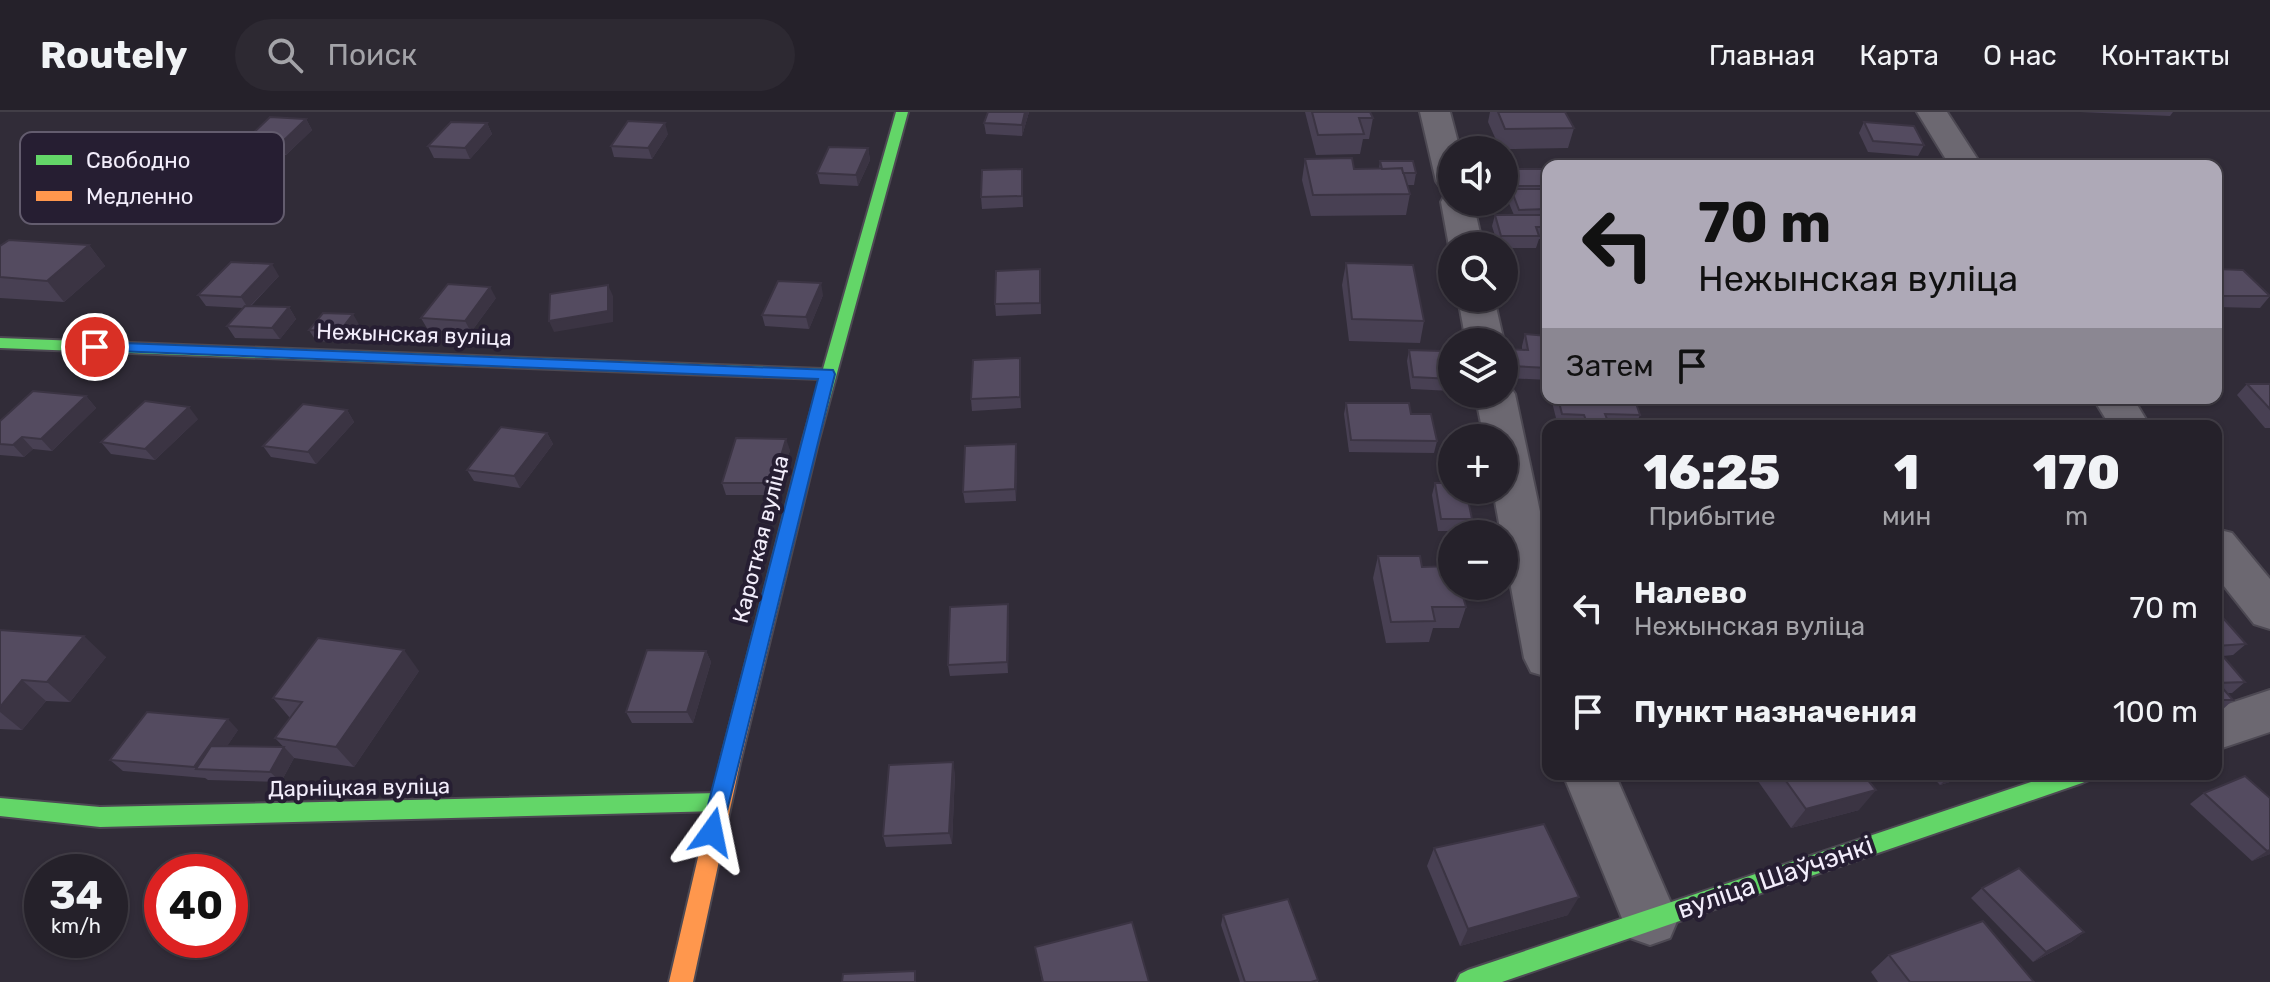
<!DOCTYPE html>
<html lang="ru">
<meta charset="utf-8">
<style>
:root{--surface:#25212a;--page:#2d2932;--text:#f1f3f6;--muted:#a3a3a8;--line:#423e47}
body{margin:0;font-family:Rubik,sans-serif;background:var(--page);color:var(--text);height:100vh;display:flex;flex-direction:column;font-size:30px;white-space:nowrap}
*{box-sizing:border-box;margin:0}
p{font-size:26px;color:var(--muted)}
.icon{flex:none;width:44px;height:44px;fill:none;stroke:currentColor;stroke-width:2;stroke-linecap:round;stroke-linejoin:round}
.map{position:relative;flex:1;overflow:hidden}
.panel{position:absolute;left:1542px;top:308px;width:680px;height:360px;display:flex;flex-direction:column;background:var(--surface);border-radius:16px;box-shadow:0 2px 6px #0004,0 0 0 2px var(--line)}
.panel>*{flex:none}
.guide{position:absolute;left:1542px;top:48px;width:680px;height:244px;border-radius:16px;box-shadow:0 2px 6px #0004,0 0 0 2px var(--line);background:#aea9b7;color:#111;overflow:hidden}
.controls{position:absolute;left:1438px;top:24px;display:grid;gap:16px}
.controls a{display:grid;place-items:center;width:80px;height:80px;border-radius:50%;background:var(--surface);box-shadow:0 2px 6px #0004,0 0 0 2px var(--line);font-size:40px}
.speed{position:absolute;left:24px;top:742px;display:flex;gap:16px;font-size:40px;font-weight:700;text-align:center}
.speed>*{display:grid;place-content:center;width:104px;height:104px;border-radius:50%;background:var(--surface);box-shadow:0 2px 6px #0004,0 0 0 2px var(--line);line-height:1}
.speed small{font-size:20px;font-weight:400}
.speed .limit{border:12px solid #d22;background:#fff;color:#111}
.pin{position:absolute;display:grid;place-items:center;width:68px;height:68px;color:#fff;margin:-34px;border:4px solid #fff;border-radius:50%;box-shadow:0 2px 8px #0007}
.me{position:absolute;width:88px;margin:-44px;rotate:12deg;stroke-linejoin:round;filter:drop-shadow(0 0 6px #0008)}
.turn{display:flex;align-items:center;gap:28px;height:168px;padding:0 24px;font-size:36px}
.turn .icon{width:104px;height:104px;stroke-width:2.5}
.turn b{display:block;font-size:56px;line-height:68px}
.then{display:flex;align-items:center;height:76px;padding:0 24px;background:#0003;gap:16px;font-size:30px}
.eta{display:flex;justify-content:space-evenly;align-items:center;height:136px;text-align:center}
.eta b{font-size:48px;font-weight:800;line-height:56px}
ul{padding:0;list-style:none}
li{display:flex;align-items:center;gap:24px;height:104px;padding:0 24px}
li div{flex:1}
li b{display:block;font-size:30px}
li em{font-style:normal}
header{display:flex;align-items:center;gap:48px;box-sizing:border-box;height:112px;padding:0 40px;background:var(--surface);border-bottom:2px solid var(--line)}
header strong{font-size:38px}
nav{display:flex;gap:44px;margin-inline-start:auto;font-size:28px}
.search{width:560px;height:72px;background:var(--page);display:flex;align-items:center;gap:20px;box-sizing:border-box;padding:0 28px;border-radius:44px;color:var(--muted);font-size:30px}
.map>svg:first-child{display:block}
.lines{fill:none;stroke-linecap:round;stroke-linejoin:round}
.street-casing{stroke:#4d4953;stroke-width:4}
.fast-casing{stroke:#4d4953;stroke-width:4}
.slow-casing{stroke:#4d4953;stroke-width:4}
.street{fill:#6c6871;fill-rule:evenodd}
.fast{fill:#63d668;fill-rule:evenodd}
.slow{fill:#ff974d;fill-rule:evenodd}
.wall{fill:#484053}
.shaded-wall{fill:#3b3443}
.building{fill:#544b60;stroke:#3b3443;stroke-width:2}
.route{fill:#1a73e8;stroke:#114b97;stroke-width:2}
.labels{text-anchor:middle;stroke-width:8;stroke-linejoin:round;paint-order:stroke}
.street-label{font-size:22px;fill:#f2edfb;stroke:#261e32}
.near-street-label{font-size:26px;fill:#f2edfb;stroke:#261e32}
.key{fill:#261e32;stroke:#635c6e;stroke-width:2}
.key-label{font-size:22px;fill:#f2edfb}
</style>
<header>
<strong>Routely</strong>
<div class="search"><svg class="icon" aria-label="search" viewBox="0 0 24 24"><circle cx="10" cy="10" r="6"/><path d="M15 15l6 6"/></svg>Поиск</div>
<nav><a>Главная</a><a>Карта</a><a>О нас</a><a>Контакты</a></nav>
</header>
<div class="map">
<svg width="2270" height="870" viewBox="0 0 2270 870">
<rect width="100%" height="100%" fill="#312c38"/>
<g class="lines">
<!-- street casing -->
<g class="street-casing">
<g id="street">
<path d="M1420,0h30l10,38h-8v41l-11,-3 -5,-7z"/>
<path d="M1917,0h30l35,54h-32z"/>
<path d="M1452,81v9h21l10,44h-31v5l-3,-5 -8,-44 4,-7z"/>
<path d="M1458,186h36l10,44h-38z"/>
<path d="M1504,272l5,1 6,9 33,155v128l-17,-5 -7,-14 -20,-109v-15h-3l-8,-44h11v-52h-20l-9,-44h29z"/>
<path d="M2093,286h40l17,28h-40z"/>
<path d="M2216,417l16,4 38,46v50l-16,-5 -38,-48z"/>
<path d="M2270,578v42l-54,18v-42z"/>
<path d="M1563,662h52l63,145 -8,19 -20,7 -20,-7z"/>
</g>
</g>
<!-- fast casing -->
<g class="fast-casing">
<g id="fast">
<path d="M896,0h12l-90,331 -8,6 -8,-6 18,-64 -820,-31v-10l823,31z"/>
<path d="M2055,662h37l-3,6 -7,3 -580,199h-46l4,-8 8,-4z"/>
<path d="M719,681l8,2 3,7 -3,7 -8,2 -619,16 -100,-11v-18l100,9z"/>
</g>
</g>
<!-- slow casing -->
<g class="slow-casing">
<path id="slow" d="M810,325l8,6 -78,320 -47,219h-24l51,-219 82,-320z"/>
</g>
<!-- street -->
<use href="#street" class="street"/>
<!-- fast -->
<use href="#fast" class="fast"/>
<!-- slow -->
<use href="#slow" class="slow"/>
</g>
<!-- wall -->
<g class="wall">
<path d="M988,0h41l-7,24 -36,-2 -2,-11z"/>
<path d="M1305,0h65l3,6 -4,21h-6l-3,15 -44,1z"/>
<path d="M1490,0h75l9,16 -6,20 -101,2 1,-8h29l-9,-20z"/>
<path d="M2080,0h93l-3,4z"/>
<path d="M306,7l6,11 -26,25 -36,-2 -6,-11z"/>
<path d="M1864,10l60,23 -6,11 -50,-4 -9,-19z"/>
<path d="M487,11l5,11 -22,25 -36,-1 -6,-12z"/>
<path d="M668,22l-16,25 -38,-2 -3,-11z"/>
<path d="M868,36l2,12 -12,26 -38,-2 -3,-11z"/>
<path d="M1504,42l3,8 -2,11h-1z"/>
<path d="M1305,47l49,10h25l1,-8 36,12 -2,12h-7l3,9 -4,21 -95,1 -9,-36z"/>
<path d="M1022,57l1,38 -41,2 -1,-12z"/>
<path d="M1507,57h41v70h-9l-3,9h-32v-2h-6l-6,-20 3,-11h19l-6,-14 1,-4h-1l-4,-16z"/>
<path d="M89,133l16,21 -41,36 -64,-4v-52z"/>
<path d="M1346,151l78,58 -4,22 -71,-2 -7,-56z"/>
<path d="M1040,157l1,45 -45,2 -1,-12z"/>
<path d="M2216,157l54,27 -10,12 -44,-1z"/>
<path d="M279,164l-28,30 38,1 7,12 -16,20 -45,-1 -8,-12 16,-18 -37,-2 -8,-11z"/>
<path d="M823,183l-14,34 -44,-3 -3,-11z"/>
<path d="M496,186l-25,34 -43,-2 -7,-12z"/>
<path d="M360,214l-13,17 -31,-2 -7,-11z"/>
<path d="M1525,222l23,2v44l-41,-2 -3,-18 3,-11 15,1v-4z"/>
<path d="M1409,238l36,12h7v29l-41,-2 -4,-28z"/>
<path d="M1021,258v38l-49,3 -1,-12z"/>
<path d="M2247,272h23v44h-5l-28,-33z"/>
<path d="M86,284l10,12 -44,43 -19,-2 -9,8 -24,-2v-34z"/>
<path d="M1551,286h68l2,5 19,12 -5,11h-77z"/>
<path d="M1346,291l65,11 26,27 -3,12 -85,-1 -5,-38z"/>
<path d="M347,298l7,12 -38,42 -45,-7 -8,-11z"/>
<path d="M198,307l-43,41 -44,-6 -10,-12z"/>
<path d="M547,321l6,11 -33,44 -46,-7 -7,-11z"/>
<path d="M1016,332l1,12 -1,45 -51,2 -2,-11z"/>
<path d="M790,338l-13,45h-51l-4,-12z"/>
<path d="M1435,371l37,36 -3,12h-31l-6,-36z"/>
<path d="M1378,444l44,11 44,40 -7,21h-26l-4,14 -43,1 -13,-65z"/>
<path d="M1008,492l1,12 -1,57 -58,3 -2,-11z"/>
<path d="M2216,498l30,34 -13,11 -10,1 22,26 -13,11h-4l5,7 -12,11h-5z"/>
<path d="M0,518l106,27 -36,45 -24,-1 -24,29 -22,-1z"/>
<path d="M706,539l5,11 -18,61h-61l-6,-11z"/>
<path d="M419,559l-65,96 -60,-9 -19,-20 15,-20 -17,-20z"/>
<path d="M238,618l-11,16 57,1 10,11 -13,24 -73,-2 -3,-2 -82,-7 -13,-11z"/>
<path d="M955,661l-3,71 -66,3 -3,-11z"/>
<path d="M1753,662h110l-4,36 -68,18z"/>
<path d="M1930,662h46l-36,11z"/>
<path d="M2204,681l66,5v56l-18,7 -62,-57z"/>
<path d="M1434,736l134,67 -108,31 -33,-80z"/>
<path d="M1982,776l102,44 -13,10 -38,20 -62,-64z"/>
<path d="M1223,803l95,65v2h-78l-19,-57z"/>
<path d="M1035,835l114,35h-107z"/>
<path d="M1889,843l145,27h-156l-7,-10z"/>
</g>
<!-- shaded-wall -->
<g class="shaded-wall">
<path d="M1025,0h4l-7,24v-11z"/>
<path d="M306,7l6,11 -26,25 -6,-11z"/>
<path d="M487,11l5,11 -22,25 -5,-11z"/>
<path d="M665,11l3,11 -16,25 -4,-11z"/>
<path d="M868,36l2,12 -12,26 -2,-11z"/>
<path d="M89,133l16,21 -41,36 -17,-21z"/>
<path d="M272,152l7,12 -31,32 -7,-11z"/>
<path d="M821,171l2,12 -14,34 -3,-12z"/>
<path d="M608,173l5,11v26l-59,10 -5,-11z"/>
<path d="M490,175l6,11 -25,34 -6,-11z"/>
<path d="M289,195l7,12 -16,20 -8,-11z"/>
<path d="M353,202l7,12 -13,17 -7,-12z"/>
<path d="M1020,246l1,12v38l-1,-11z"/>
<path d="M86,284l10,12 -44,43 -11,-12z"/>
<path d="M189,295l9,12 -43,41 -10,-11z"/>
<path d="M347,298l7,12 -38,42 -8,-12z"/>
<path d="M547,321l6,11 -33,44 -6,-12z"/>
<path d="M22,325l11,12 -9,8 -11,-12z"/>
<path d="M786,327l4,11 -13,45 -4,-12z"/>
<path d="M1016,332l1,12 -1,45 -1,-12z"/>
<path d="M1008,492l1,12 -1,57 -1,-11z"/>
<path d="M84,524l22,21 -36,45 -23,-20z"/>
<path d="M404,538l15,21 -65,96 -18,-20z"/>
<path d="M706,539l5,11 -18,61 -6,-11z"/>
<path d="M22,568l24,21 -24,29 -22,-18v-5z"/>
<path d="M228,607l10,11 -27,40 -15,-1 -2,-2z"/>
<path d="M284,635l10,11 -13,24 -11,-10z"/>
<path d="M953,650l2,11 -3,71 -3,-11z"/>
<path d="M1952,662h24l-36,11z"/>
<path d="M1876,678l-17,20 -68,18 15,-19z"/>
<path d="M2270,738v4l-18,7 15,-10z"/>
<path d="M1579,785l-11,18 -108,31 8,-17z"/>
<path d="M2084,820l-13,10 -38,20 13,-10z"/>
</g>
<!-- building -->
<g class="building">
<path d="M988,0h37l-3,13 -38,-2z"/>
<path d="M1312,0h58l3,6h-14l5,16 -46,1z"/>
<path d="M1498,0h67l9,16 -69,1z"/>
<path d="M270,5l36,2 -26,25 -36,-2z"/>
<path d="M628,9l37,2 -17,25 -37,-2z"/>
<path d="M451,10l36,1 -22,25 -37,-2z"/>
<path d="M1864,10l50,4 10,19 -51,-4z"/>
<path d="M1468,30h31l3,8h-31z"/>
<path d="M829,35l39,1 -12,27 -39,-2z"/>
<path d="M1352,46l2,11 48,-1 8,26 -97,1 -8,-36z"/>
<path d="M1380,49h33l3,12h-13l-1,-5 -20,1z"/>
<path d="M2082,53h49l1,1h-49z"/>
<path d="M1022,57v27l-41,1 1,-27z"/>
<path d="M1507,57h41v17h-37z"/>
<path d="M1511,77h37v20l-29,1z"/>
<path d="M1495,103h53v12h-12l3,9h-38z"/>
<path d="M9,128l80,5 -42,36 -47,-4v-31z"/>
<path d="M231,150l41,2 -31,33 -43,-2z"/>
<path d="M1346,151l67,2 11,56 -72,-2z"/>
<path d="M1040,157v34l-45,1 1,-33z"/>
<path d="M2216,157l27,1 27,26h-54z"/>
<path d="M778,169l43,2 -15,34 -44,-2z"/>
<path d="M448,172l42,3 -25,34 -44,-3z"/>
<path d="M608,173v26l-59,10 1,-27z"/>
<path d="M245,194l44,1 -17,21 -45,-2z"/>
<path d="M323,201l30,1 -13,17 -31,-1z"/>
<path d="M1525,222l23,2v32l-38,-2 -3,-17 21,1z"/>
<path d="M1409,238l34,1 2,11h7v17l-39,-2z"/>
<path d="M1020,246v39l-49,2 2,-39z"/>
<path d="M2247,272h23v25z"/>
<path d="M33,279l53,5 -45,43 -19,-2 -9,8 -13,-1v-23z"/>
<path d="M1558,286h61l2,5h15l4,12 -35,-1 4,10 -22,-1 -3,-8 -22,-1z"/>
<path d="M145,289l44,6 -44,42 -44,-7z"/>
<path d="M1346,291h63l2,11h20l6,27 -86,-1z"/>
<path d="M303,292l44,6 -39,42 -45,-6z"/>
<path d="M501,315l46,6 -33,43 -47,-6z"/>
<path d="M736,326l50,1 -13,44h-51z"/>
<path d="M1016,332l-1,45 -52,3 2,-46z"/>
<path d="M1435,371h17v7h14l6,29h-31z"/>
<path d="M1378,444h42l2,11 30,-1v20h8l6,21h-34l3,14 -44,1z"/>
<path d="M1008,492l-1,58 -59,3 2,-58z"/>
<path d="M2216,498l30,34 -30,2z"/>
<path d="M0,518l84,6 -37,46 -25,-2 -22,27z"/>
<path d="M318,526l86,12 -68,97 -61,-9 27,-36 -29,-4z"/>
<path d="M2216,536l29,34 -27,1 15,17h-17z"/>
<path d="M647,538l59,1 -19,61h-61z"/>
<path d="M147,600l81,7 -34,48 -84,-7z"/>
<path d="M211,634l73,1 -14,25 -74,-3z"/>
<path d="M953,650l-4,71 -66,3 6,-71z"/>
<path d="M1781,662h82l13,16 -70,19z"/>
<path d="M2245,664l25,22v52l-3,1 -63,-58z"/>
<path d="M1544,712l35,73 -111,32 -34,-81z"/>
<path d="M2019,756l65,64 -38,20 -64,-64z"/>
<path d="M1288,787l30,81 -7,2h-66l-22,-67z"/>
<path d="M1983,809l51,61h-124l-21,-27z"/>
<path d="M1132,810l17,60h-106l-8,-35z"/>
<path d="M915,859v11h-73l1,-8z"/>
</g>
<!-- route -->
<path class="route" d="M95,230l738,28 2,4 -115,465 -8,3 -7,-3 -4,-7 117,-453 -728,-29v-7z"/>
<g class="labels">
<!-- street labels -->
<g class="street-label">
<text transform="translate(414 222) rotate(2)" y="8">Нежынская вуліца</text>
<text transform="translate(760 427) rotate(-76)" y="8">Кароткая вуліца</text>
<text transform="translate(359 675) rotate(-1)" y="8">Дарніцкая вуліца</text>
</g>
<!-- near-street labels -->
<g class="near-street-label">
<text transform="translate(1775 765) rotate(-19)" y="9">вуліца Шаўчэнкі</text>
</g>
</g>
<!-- legend -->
<rect x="20" y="20" width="264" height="92" rx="12" class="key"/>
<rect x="36" y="43" width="36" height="10" fill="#63d668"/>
<rect x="36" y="79" width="36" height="10" fill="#ff974d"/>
<g class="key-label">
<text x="86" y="56">Свободно</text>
<text x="86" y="92">Медленно</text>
</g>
</svg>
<div class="controls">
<a><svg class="icon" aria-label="sound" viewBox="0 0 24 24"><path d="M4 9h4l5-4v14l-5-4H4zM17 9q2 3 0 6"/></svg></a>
<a><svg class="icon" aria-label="search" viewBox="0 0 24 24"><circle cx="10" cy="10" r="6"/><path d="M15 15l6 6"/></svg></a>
<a><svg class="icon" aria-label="layers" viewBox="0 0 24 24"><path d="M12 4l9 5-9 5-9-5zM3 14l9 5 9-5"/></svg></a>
<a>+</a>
<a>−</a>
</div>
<div class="speed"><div>34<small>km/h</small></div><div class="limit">40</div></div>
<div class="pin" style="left:95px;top:235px;background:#d93025"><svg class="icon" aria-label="arrive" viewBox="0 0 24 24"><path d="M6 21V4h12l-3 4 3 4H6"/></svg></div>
<svg class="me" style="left:712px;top:720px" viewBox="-20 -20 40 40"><path d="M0-17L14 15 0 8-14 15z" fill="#1a73e8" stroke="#fff" stroke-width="4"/></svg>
<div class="guide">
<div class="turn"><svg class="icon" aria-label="left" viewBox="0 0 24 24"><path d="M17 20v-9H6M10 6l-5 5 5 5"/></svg><div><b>70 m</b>Нежынская вуліца</div></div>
<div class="then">Затем<svg class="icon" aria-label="arrive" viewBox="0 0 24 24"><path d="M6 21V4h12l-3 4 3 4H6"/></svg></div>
</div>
<section class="panel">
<div class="eta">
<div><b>16:25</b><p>Прибытие</p></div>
<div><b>1</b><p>мин</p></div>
<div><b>170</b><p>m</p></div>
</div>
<ul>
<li><svg class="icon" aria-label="left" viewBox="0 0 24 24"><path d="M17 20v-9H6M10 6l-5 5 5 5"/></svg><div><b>Налево</b><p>Нежынская вуліца</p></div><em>70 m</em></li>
<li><svg class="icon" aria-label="arrive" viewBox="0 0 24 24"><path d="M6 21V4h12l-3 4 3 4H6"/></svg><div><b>Пункт назначения</b></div><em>100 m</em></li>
</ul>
</section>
</div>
